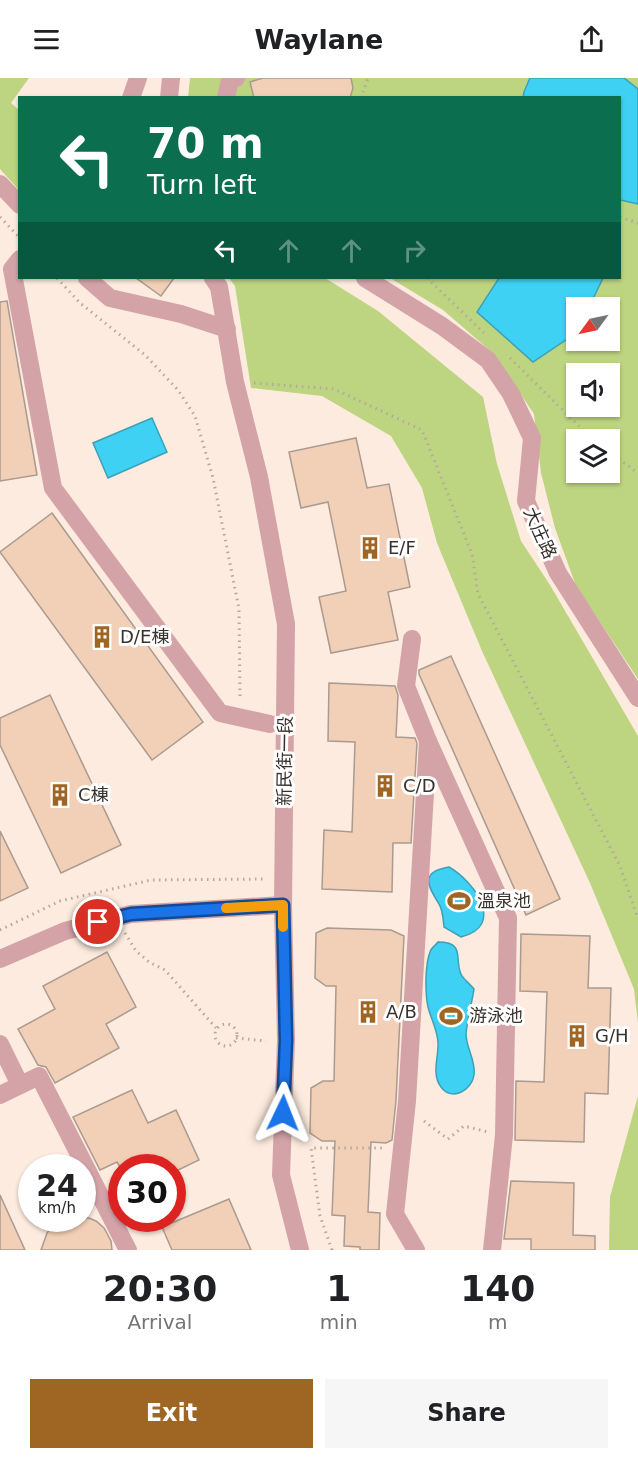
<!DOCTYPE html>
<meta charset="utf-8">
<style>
:root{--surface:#fff;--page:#f6f6f6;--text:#202124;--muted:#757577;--accent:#9e6523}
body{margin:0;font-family:"DejaVu Sans","Noto Sans TC",sans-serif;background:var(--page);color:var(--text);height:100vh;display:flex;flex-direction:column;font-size:22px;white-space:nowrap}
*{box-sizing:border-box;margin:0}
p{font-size:20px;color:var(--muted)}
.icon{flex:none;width:33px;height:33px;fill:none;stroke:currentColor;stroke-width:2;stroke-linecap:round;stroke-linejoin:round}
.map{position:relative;height:1172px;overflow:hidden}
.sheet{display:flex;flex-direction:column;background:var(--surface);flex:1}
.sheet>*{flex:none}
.guide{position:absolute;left:18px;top:18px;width:603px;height:183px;border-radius:0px;box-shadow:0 2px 4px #0004;background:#0b6e4f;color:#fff;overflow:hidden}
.needle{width:39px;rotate:237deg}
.controls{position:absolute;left:566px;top:219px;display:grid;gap:12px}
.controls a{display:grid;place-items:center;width:54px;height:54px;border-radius:0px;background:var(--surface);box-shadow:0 2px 4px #0004;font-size:30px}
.speed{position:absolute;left:18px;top:1076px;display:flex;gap:12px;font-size:30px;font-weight:700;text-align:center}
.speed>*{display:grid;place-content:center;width:78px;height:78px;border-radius:50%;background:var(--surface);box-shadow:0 2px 4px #0004;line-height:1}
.speed small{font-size:15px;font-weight:400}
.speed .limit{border:9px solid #d22;background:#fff;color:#111}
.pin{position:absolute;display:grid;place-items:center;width:51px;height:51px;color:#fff;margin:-26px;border:3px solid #fff;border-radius:50%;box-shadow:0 2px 6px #0007}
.me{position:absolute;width:66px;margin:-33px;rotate:2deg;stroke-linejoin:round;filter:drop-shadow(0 0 4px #0008)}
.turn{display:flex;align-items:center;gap:21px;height:126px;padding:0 30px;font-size:27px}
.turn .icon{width:78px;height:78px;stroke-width:2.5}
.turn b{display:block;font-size:42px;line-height:51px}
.lanes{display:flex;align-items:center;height:57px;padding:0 30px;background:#0003;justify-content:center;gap:30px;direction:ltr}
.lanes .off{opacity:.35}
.eta{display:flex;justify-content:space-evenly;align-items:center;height:102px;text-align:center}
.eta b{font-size:36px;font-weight:800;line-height:42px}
.primary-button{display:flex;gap:12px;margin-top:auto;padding:12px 30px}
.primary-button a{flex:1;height:69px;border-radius:0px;background:var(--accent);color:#fff;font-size:24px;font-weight:800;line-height:69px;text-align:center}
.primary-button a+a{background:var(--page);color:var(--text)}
header{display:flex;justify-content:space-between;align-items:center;height:78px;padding:0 30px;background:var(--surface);font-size:27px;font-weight:800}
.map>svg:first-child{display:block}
.green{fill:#bdd480;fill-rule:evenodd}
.water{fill:#3ed1f3;stroke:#3ca1b8;stroke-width:1.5}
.building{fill:#f2d0b7;stroke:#aa9a8f;stroke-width:1.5}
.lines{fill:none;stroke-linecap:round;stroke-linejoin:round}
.path{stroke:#b5a89e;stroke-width:3;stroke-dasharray:1.5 4.5;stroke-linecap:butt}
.minor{stroke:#d3a3a8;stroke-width:18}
.route-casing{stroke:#114b97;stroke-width:15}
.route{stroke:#1a73e8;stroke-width:10}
.slow{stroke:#f59e0b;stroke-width:10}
.labels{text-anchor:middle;stroke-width:6;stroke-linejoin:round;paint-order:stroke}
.street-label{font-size:18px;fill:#38322d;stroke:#fff}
.poi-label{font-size:18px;fill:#38322d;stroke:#fff;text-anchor:start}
</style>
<header><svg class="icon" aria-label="menu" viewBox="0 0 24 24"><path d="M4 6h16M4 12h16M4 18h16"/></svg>Waylane<svg class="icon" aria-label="share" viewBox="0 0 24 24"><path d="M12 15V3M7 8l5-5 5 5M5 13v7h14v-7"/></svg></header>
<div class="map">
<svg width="638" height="1172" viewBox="0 0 638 1172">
<rect width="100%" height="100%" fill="#fcebde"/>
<!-- green -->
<g class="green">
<path d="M0,0h29l-18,25 8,7v80l-19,-21z"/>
<path d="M190,0h448v601l-62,-93 -21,-58 -14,-55 -7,-59 -40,-60 -51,-44 -53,-32h230v-180h-432zM576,230h33v32h-33zM576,296h33v32h-33zM576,362h33v32h-33z"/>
<path d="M229,200h96l53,33 105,86 14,67 24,77 29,44 88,151v287l-4,-34 -44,-106 -108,-232 -45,-108 -15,-55 -31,-52 -69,-40 -71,-8 -16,-102z"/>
<path d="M638,1018v154h-29l1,-53z"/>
</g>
<!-- water -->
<g class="water">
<path d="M530,0h94l14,11v115l-18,-4v-102l-97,-1 1,-5z"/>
<path d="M499,200h104l-14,29 -13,1v25l-43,29 -56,-50z"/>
<path d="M152,340l15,34 -59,26 -15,-35z"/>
<path d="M449,789c26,15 57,59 12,70l-17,-10c-1,-8 -1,-17 -5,-23 -11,-18 -20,-32 10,-37z"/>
<path d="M438,864c28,0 16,17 23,32 2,5 9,10 13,15 -2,14 -7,31 -8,45 0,14 10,26 8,41 -2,15 -22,27 -33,12 -10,-13 -2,-30 -3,-45 -1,-13 -7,-23 -10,-35 -3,-14 -3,-42 2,-55 1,-4 6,-7 8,-10z"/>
</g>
<!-- building -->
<g class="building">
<path d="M263,0h88l2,10 -3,10h-96l-4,-16z"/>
<path d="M136,200h38l-13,18z"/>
<path d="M7,223l30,174 -37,6v-179z"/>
<path d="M356,360l11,50 22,-4 21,103 -22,5 10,48 -67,13 -12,-56 27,-6 -18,-89 -27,6 -12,-56z"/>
<path d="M52,435l151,209 -51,38 -152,-208z"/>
<path d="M451,578l109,243 -34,16 -107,-241v-4z"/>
<path d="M329,605l66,3 3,9 -2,42 19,1 2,5 -6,100h-18l-1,49 -70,-3 2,-59 28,2 3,-90 -27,-1z"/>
<path d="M50,617l71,150 -60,28 -61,-128v-27z"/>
<path d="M0,753l28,57 -28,13z"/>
<path d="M327,850l64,2 13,6 -8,164 -4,40 -6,3 -15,-1 -3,70 12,1 -1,37h-19v-3l-16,-1 1,-30 -13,-1 3,-74h-13l-12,-8 1,-45 12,-7h11l2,-95h-10l-11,-8 1,-45z"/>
<path d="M521,856l69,2 -2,52h23l-3,106 -23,-1 -1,49 -69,-2 1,-59 28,1 3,-90 -27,-1z"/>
<path d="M107,874l29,55 -30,17 13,24 -64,35 -9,-16 -8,-2 -20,-36 37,-20 -12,-23z"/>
<path d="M132,1012l16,33 28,-13 23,50 -27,13v-6h-52l-3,-5 -17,8 -27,-53z"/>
<path d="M511,1103l63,2 -1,52 22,1v14h-64v-11h-27z"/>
<path d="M0,1117l25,55h-25z"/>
<path d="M229,1121l22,51h-79l-10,-23z"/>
<path d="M64,1140h25l7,3 8,7 7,13 1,9h-71l6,-17 7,-9z"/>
</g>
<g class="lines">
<!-- path -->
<g class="path">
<path d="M361,20l7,-20"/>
<path d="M0,139l20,21"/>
<path d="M620,139l18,6"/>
<path d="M57,200l23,25 65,52 33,35 17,26 18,62 26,131 1,89"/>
<path d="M427,200l57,55"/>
<path d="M510,280l83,82"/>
<path d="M254,305l80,6 88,41 50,124 6,40 142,272 18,53"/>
<path d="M609,374l29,21"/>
<path d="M0,852l60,-29 91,-21 115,-1"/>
<path d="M125,855l11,18 13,11 16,8 51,58"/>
<circle cx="226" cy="957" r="11"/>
<path d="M236,960l30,3"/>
<path d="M424,1043l24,18 16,-13 24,6"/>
<path d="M332,1172l-12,-34 -9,-68h73"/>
</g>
<!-- minor -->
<g class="minor">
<path d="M131,20l7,-20"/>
<path d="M169,20l2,-20"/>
<path d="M226,20l4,-18 6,-2"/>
<path d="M0,106l20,21"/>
<path d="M20,181l-8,10 41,219 167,225 50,11"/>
<path d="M87,200l23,20 71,16 46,15"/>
<path d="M213,200l6,9 16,95 24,95 27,147 -3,281 3,135 -5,135 19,75"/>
<path d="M365,200l77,48 46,34 23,34 21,44 -6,63 32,72 80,125"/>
<path d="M412,561l-6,47 22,55"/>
<path d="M0,881l65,-28 66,-17 152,-9"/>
<path d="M0,966l20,41"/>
<path d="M0,1017l39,-19 89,174"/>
<path d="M416,1172l-21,-36 12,-113 21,-360 80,177 -4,217 -12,115"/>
</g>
</g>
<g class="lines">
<!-- route casing -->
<g class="route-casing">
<path id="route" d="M98,844l33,-8 152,-9 3,135 -3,73"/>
</g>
<!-- route -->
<use href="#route" class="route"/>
<!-- slow -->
<path class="slow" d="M226,830l57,-3v22"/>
</g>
<!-- icons -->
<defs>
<g id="building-bare" transform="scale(1.8)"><path d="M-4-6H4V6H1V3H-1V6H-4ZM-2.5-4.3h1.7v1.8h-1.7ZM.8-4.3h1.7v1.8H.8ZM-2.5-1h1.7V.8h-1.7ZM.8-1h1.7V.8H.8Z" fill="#9e6523" stroke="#fff" stroke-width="2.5" paint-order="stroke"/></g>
<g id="stadium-bare" transform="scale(1.8)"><path d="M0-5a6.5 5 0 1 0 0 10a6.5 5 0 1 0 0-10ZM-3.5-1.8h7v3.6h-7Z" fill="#9e6523" stroke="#fff" stroke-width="2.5" paint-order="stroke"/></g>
</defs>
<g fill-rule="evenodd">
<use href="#building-bare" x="370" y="470"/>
<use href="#building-bare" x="102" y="559"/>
<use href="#building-bare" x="385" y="708"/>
<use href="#building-bare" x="60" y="717"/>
<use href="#stadium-bare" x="459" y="823"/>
<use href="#building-bare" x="368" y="934"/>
<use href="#stadium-bare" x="451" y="938"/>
<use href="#building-bare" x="577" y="958"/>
</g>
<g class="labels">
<!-- street labels -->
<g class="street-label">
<text transform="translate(540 455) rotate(66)" y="6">大庄路</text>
<text transform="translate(285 683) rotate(-89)" y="6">新民街一段</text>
</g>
<!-- poi labels -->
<g class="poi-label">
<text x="388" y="476">E/F</text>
<text x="120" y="565">D/E棟</text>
<text x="403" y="714">C/D</text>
<text x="78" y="723">C棟</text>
<text x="477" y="829">溫泉池</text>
<text x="386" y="940">A/B</text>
<text x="469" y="944">游泳池</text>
<text x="595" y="964">G/H</text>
</g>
</g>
</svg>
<div class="controls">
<a><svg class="needle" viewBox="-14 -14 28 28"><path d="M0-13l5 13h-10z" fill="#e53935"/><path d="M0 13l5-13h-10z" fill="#757577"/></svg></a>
<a><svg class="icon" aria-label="sound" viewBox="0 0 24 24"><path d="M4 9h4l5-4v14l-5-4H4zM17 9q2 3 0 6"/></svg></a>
<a><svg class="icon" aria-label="layers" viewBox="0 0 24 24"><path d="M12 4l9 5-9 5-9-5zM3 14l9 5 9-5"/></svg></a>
</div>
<div class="speed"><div>24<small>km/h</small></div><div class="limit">30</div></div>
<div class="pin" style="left:98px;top:844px;background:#d93025"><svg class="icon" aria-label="arrive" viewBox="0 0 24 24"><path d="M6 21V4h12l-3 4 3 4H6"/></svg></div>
<svg class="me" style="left:283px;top:1035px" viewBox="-20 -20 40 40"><path d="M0-17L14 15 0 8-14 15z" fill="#1a73e8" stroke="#fff" stroke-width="4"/></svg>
<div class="guide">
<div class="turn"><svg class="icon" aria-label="left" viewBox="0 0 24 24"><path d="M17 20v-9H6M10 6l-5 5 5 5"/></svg><div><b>70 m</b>Turn left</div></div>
<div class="lanes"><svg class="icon" aria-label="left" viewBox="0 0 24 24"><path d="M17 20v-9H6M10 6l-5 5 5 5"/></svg><svg class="icon off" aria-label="ahead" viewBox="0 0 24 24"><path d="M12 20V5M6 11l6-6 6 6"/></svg><svg class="icon off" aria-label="ahead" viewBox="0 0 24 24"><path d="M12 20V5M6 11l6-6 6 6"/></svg><svg class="icon off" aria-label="right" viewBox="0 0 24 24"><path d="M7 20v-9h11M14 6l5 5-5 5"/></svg></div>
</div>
</div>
<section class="sheet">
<div class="eta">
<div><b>20:30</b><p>Arrival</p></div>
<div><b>1</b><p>min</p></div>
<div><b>140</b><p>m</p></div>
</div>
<div class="primary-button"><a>Exit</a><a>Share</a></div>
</section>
